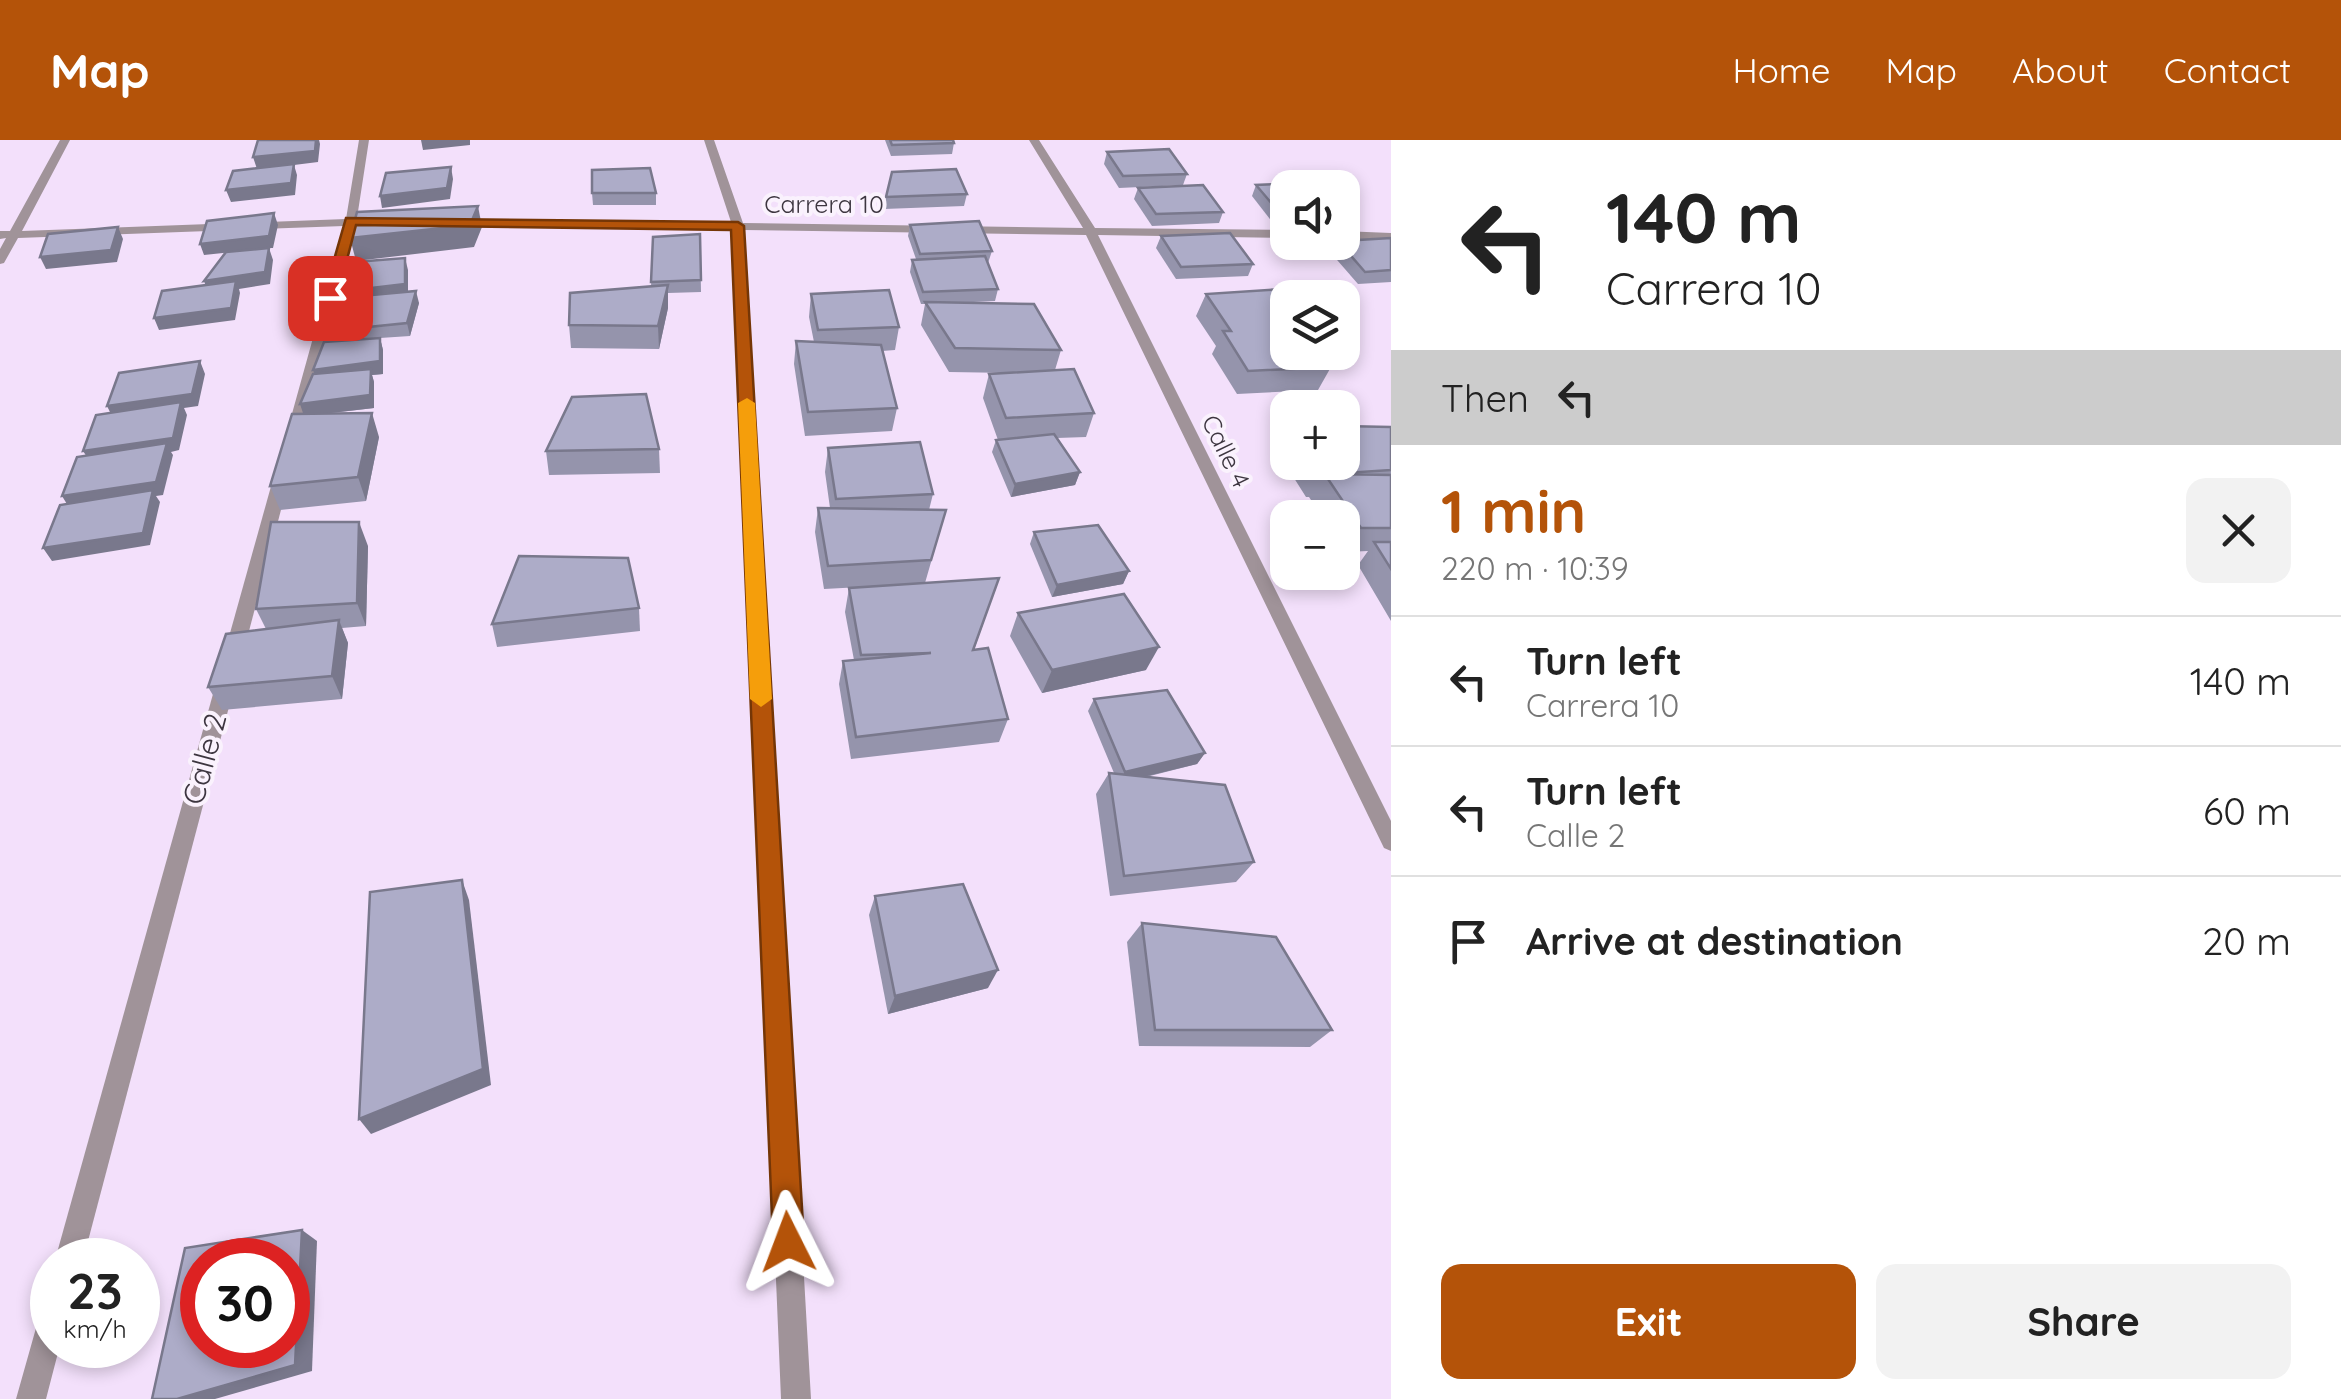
<!DOCTYPE html>
<meta charset="utf-8">
<style>
:root{--surface:#fff;--page:#f2f2f2;--text:#222;--muted:#767676;--line:#e0e0e0;--accent:#b45309}
body{margin:0;font-family:Quicksand,sans-serif;background:var(--page);color:var(--text);height:100vh;display:flex;flex-direction:column;font-size:38px;white-space:nowrap}
*{box-sizing:border-box;margin:0}
p{font-size:32px;color:var(--muted)}
.icon{flex:none;width:55px;height:55px;fill:none;stroke:currentColor;stroke-width:2;stroke-linecap:round;stroke-linejoin:round}
.map{position:relative;flex:1;overflow:hidden}
.sheet{display:flex;flex-direction:column;background:var(--surface);width:950px}
.sheet>*{flex:none}
.top-card{background:#fff;color:var(--text);overflow:hidden}
.controls{position:absolute;left:1270px;top:30px;display:grid;gap:20px}
.controls a{display:grid;place-items:center;width:90px;height:90px;border-radius:20px;background:var(--surface);box-shadow:0 5px 15px #0003;font-size:50px}
.speed{position:absolute;left:30px;top:1098px;display:flex;gap:20px;font-size:50px;font-weight:700;text-align:center}
.speed>*{display:grid;place-content:center;width:130px;height:130px;border-radius:50%;background:var(--surface);box-shadow:0 5px 15px #0003;line-height:1}
.speed small{font-size:25px;font-weight:400}
.speed .limit{border:15px solid #d22;background:#fff;color:#111}
.pin{position:absolute;display:grid;place-items:center;width:85px;height:85px;color:#fff;margin:-42px;border-radius:20px;box-shadow:0 5px 15px #0006}
.me{position:absolute;width:110px;margin:-55px;rotate:357deg;stroke-linejoin:round;filter:drop-shadow(0 0 8px #0008)}
.turn{display:flex;align-items:center;gap:35px;height:210px;padding:0 50px;font-size:45px}
.turn .icon{width:130px;height:130px;stroke-width:2.5}
.turn b{display:block;font-size:70px;line-height:85px}
.then{display:flex;align-items:center;height:95px;padding:0 50px;background:#0003;gap:20px;font-size:38px}
.round{display:grid;place-items:center;flex:none;width:105px;height:105px;border-radius:20px;background:var(--page)}
.head{display:flex;align-items:center;justify-content:space-between;height:170px;padding:0 50px}
h1{font-size:60px;font-weight:700;line-height:75px;color:var(--accent)}
.cta{display:flex;gap:20px;margin-top:auto;padding:20px 50px}
.cta a{flex:1;height:115px;border-radius:20px;background:var(--accent);color:#fff;font-size:40px;font-weight:700;line-height:115px;text-align:center}
.cta a+a{background:var(--page);color:var(--text)}
ul{padding:0;list-style:none}
li{display:flex;align-items:center;gap:30px;height:130px;padding:0 50px;border-top:2px solid var(--line)}
li div{flex:1}
li b{display:block;font-size:38px}
li em{font-style:normal}
header{display:flex;align-items:center;gap:60px;box-sizing:border-box;height:140px;padding:0 50px;background:var(--accent);color:#fff}
header strong{font-size:48px}
nav{display:flex;gap:55px;margin-inline-start:auto;font-size:35px}
main{display:flex;flex:1;min-height:0}
.map>svg:first-child{display:block}
.lines{fill:none;stroke-linecap:round;stroke-linejoin:round}
.minor{fill:#a09399;fill-rule:evenodd}
.wall{fill:#9594ac}
.shaded-wall{fill:#79788c}
.building{fill:#adacc8;stroke:#79788c;stroke-width:2.5;fill-rule:evenodd}
.route{fill:#b45309;stroke:#753606;stroke-width:2.5}
.slow{fill:#f59e0b}
.labels{text-anchor:middle;stroke-width:8;stroke-linejoin:round;paint-order:stroke}
.far-street-label{font-size:25px;fill:#3d3640;stroke:#faf2fd}
.street-label{font-size:30px;fill:#3d3640;stroke:#faf2fd}
</style>
<header>
<strong>Map</strong>
<nav><a>Home</a><a>Map</a><a>About</a><a>Contact</a></nav>
</header>
<main>
<div class="map">
<svg width="1391" height="1259" viewBox="0 0 1391 1259">
<rect width="100%" height="100%" fill="#f3e0fb"/>
<g class="lines">
<!-- minor -->
<g class="minor">
<path d="M60,0h10l-48,91 324,-12 13,-79h10l-12,78h26l6,3 -6,3 -27,1 -59,217h-10l-2,-3 59,-213 -326,12 -14,25 -4,1v-15l6,-11 -6,1v-8h10z"/>
<path d="M704,0h10l29,83 340,5 -54,-88h10l56,88 193,2v8l-190,-3 293,586v30l-7,-3 -298,-613 -342,-5 67,1169h-30l-49,-1170 -275,-4 -6,-3 6,-3 274,3z"/>
<path d="M1342,91l49,2v8l-49,-2z"/>
<path d="M283,327l8,5 -208,788h-28l220,-788z"/>
<path d="M52,1167v38h8l-14,54h-30l22,-78 4,-10z"/>
</g>
</g>
<!-- wall -->
<g class="wall">
<path d="M885,0h68l1,3 -2,11 -61,2z"/>
<path d="M1107,12l80,22 -4,11 -64,3 -15,-24z"/>
<path d="M1256,45l32,3v34l-15,1 -21,-27z"/>
<path d="M1138,48l85,24 -4,11 -67,3 -18,-27z"/>
<path d="M592,53h64v12h-63z"/>
<path d="M967,54l-3,12 -80,3 2,-12z"/>
<path d="M910,85l82,26 -4,12 10,26 -3,12 -43,2 109,47 -6,20 39,43 -8,24 -29,1 23,34 -5,13 -64,12 -19,-45 4,-12h2l-15,-42 6,-24 22,-1 -62,-1 -28,-47 4,-21h-4l-11,-32 2,-12 4,-1 -8,-23z"/>
<path d="M700,94l1,58 -33,1v15l-9,41 -88,-1 -2,-23 82,-39 2,-49z"/>
<path d="M1161,96l92,28 -5,12 -72,3 -20,-31z"/>
<path d="M1391,98v44l-33,2 -27,-31 6,-11z"/>
<path d="M408,130v22l11,11 -9,33 -30,2 3,12v24l-11,1 2,7v26l-51,6 56,23 -13,64 -86,9 -10,-24 34,-72 10,-40 19,-33 -4,-10 19,-34 -2,-6z"/>
<path d="M811,154l88,33 -4,23 -13,1 15,57 -5,23 -87,5 -11,-72 2,-23 18,1 -5,-25z"/>
<path d="M1206,154l82,58 43,15 -13,23 -81,4 -25,-40 4,-8 -20,-30z"/>
<path d="M1288,285v37h54l49,-35v194l-33,-56 10,-14 -23,1 -3,-4v-30h-19l-14,-21h-3l-31,-49z"/>
<path d="M828,308l105,46 -4,16h17l-21,73 66,18 -17,49 34,69 -9,23 -148,17 -12,-75 4,-23 11,-1 -9,-48 4,-24 31,-2 -56,3 -9,-57 3,-24h12l-5,-36z"/>
<path d="M659,309l1,24 -111,2 -3,-24z"/>
<path d="M1034,392l95,39 -6,13 -71,13 -22,-53z"/>
<path d="M368,406l-2,80 -24,2 6,15 -6,56 -120,11 -14,-23 58,-58 -10,-20z"/>
<path d="M639,468l1,23 -143,16 -5,-23z"/>
<path d="M1018,473l128,57 -104,23 -32,-57z"/>
<path d="M1094,559l111,54 -8,11 -51,13 108,85 -18,20 -126,14 -14,-102 13,-21h5l-26,-62z"/>
<path d="M875,756l113,92 -100,26 -19,-99z"/>
<path d="M1142,783l190,107 -22,17 -171,-1 -12,-104z"/>
</g>
<!-- shaded-wall -->
<g class="shaded-wall">
<path d="M316,0h3l1,4 -2,18 -24,3 3,10 -2,20 -64,7 -5,-12 31,-21 -4,-12z"/>
<path d="M421,0h49v5l-47,5z"/>
<path d="M451,27l2,12 -3,20 -68,9 -2,-12z"/>
<path d="M478,66l4,21 -8,20 -118,14 -6,-23z"/>
<path d="M274,73l4,12 -5,23h-4l4,12 -3,24 -31,5 1,4 -5,27 -76,10 -5,-12 55,-24 -5,-13 65,-33 -65,7 -4,-11z"/>
<path d="M118,87l5,12 -6,23 -71,7 -6,-12z"/>
<path d="M405,118l3,12v26l-58,7 -4,-12z"/>
<path d="M668,145v23l-9,41 -1,-23z"/>
<path d="M416,151l3,12 -9,33 -3,-13z"/>
<path d="M380,198l3,12v24l-11,1 2,7v26l-70,8 -4,-12 17,-22 -4,-12z"/>
<path d="M200,221l5,13 -7,32 -14,2 3,7 -8,35 -8,2 2,3 -10,40 -7,1 4,6 -10,43 -98,16 -9,-13 27,-39 -8,-13 29,-33 -8,-12 30,-33 -6,-12z"/>
<path d="M372,273l7,24 -13,64 -8,-24z"/>
<path d="M1080,332l-5,13 -64,12 4,-13z"/>
<path d="M359,382l9,24 -2,80 -9,-23z"/>
<path d="M1129,431l-6,13 -71,13 5,-12z"/>
<path d="M339,480l9,23 -6,56 -10,-23z"/>
<path d="M1159,507l-13,23 -104,23 10,-23z"/>
<path d="M1205,613l-8,11 -79,19 7,-11z"/>
<path d="M462,740l7,20 22,185 -120,49 -12,-15z"/>
<path d="M998,830l-10,18 -100,26 7,-18z"/>
<path d="M302,1090l15,11 -5,130 -97,28h-38z"/>
</g>
<!-- building -->
<g class="building">
<path d="M258,0h58l-1,11 -62,6z"/>
<path d="M890,0h63l1,3 -62,2z"/>
<path d="M1169,9l18,25 -64,2 -16,-24z"/>
<path d="M294,24l-3,19 -65,7 7,-19z"/>
<path d="M451,27l-4,21 -67,8 6,-23z"/>
<path d="M650,28l6,25h-64v-23z"/>
<path d="M956,29l11,25 -81,3 6,-25z"/>
<path d="M1321,42l5,6h-38v23h-10l-22,-26z"/>
<path d="M1203,45l20,27 -67,2 -18,-26z"/>
<path d="M478,66l-8,19 -120,13 7,-26z"/>
<path d="M274,73l-5,23 -69,8 7,-23z"/>
<path d="M979,81l13,30 -72,3 -10,-29z"/>
<path d="M118,87l-7,23 -71,7 8,-23z"/>
<path d="M1230,93l23,31 -72,3 -20,-31z"/>
<path d="M700,94l1,46 -50,2 2,-45z"/>
<path d="M1391,98v32l-26,2 -26,-30h3v-1z"/>
<path d="M269,108l-4,24 -61,9 22,-29z"/>
<path d="M985,116l13,33 -75,3 -11,-32z"/>
<path d="M405,118v26l-59,7 9,-29z"/>
<path d="M236,141l-5,27 -77,10 8,-27z"/>
<path d="M668,145l-10,41 -89,-1 1,-32z"/>
<path d="M1282,149l6,9v54h33l10,15 -83,4 -25,-40h8l-25,-37z"/>
<path d="M889,150l10,37 -81,3 -7,-36z"/>
<path d="M416,151l-9,32 -78,8 10,-33z"/>
<path d="M925,162l109,2 27,46 -106,-2z"/>
<path d="M380,198v23l-67,9 11,-28z"/>
<path d="M796,201l85,4 16,63 -89,4z"/>
<path d="M200,221l-8,33 -85,12 12,-33z"/>
<path d="M371,229l-1,26 -70,9 13,-30z"/>
<path d="M1074,229l20,44 -88,5 -17,-44z"/>
<path d="M646,254l13,55 -113,2 26,-54z"/>
<path d="M181,262l-8,36 -90,13 13,-36z"/>
<path d="M372,273l-14,64 -88,9 22,-72z"/>
<path d="M1342,286l49,1v43l-61,4 61,1v53h-30l-37,-55h-4l-7,-11h29z"/>
<path d="M1054,294l26,38 -65,12 -19,-44z"/>
<path d="M920,302l13,52 -97,5 -8,-51z"/>
<path d="M167,303l-11,39 -94,14 15,-39z"/>
<path d="M153,350l-10,43 -100,15 17,-43z"/>
<path d="M818,368l128,2 -15,50 -103,6z"/>
<path d="M271,382h88l-2,81 -101,6z"/>
<path d="M1098,385l31,46 -72,14 -23,-53z"/>
<path d="M1374,402h17v27z"/>
<path d="M519,416l109,2 11,50 -147,16z"/>
<path d="M999,438l-26,72 15,-2 20,71 -152,18 -13,-76 88,-8 -70,2 -12,-67z"/>
<path d="M1124,454l35,53 -107,23 -34,-57z"/>
<path d="M339,480l-7,56 -124,11 18,-53z"/>
<path d="M1167,550l38,63 -80,19 -31,-73z"/>
<path d="M1109,633l116,12 29,77 -130,14z"/>
<path d="M462,740l21,189 -124,50 11,-227z"/>
<path d="M963,744l35,86 -103,26 -20,-100z"/>
<path d="M1142,783l134,14 56,93h-177z"/>
<path d="M302,1090l-7,135 -118,34h-25l33,-151zM202,1120h86v85h-86z"/>
</g>
<!-- route -->
<path class="route" d="M346,78l392,4 6,4 60,1016 -5,11 -11,5 -11,-5 -4,-11 -42,-1012 -375,-5 -19,73 -7,4 -7,-4z"/>
<!-- slow -->
<path class="slow" d="M747,258l8,5 17,296 -11,8 -11,-8 -12,-296z"/>
<g class="labels">
<!-- far-street labels -->
<g class="far-street-label">
<text x="824" y="73">Carrera 10</text>
<text transform="translate(1226 311) rotate(64)" y="9">Calle 4</text>
</g>
<!-- street labels -->
<g class="street-label">
<text transform="translate(205 619) rotate(-75)" y="10">Calle 2</text>
</g>
</g>
</svg>
<div class="controls">
<a><svg class="icon" aria-label="sound" viewBox="0 0 24 24"><path d="M4 9h4l5-4v14l-5-4H4zM17 9q2 3 0 6"/></svg></a>
<a><svg class="icon" aria-label="layers" viewBox="0 0 24 24"><path d="M12 4l9 5-9 5-9-5zM3 14l9 5 9-5"/></svg></a>
<a>+</a>
<a>−</a>
</div>
<div class="speed"><div>23<small>km/h</small></div><div class="limit">30</div></div>
<div class="pin" style="left:330px;top:158px;background:#d93025"><svg class="icon" aria-label="arrive" viewBox="0 0 24 24"><path d="M6 21V4h12l-3 4 3 4H6"/></svg></div>
<svg class="me" style="left:788px;top:1102px" viewBox="-20 -20 40 40"><path d="M0-17L14 15 0 8-14 15z" fill="#b45309" stroke="#fff" stroke-width="4"/></svg>
</div>
<section class="sheet">
<div class="top-card">
<div class="turn"><svg class="icon" aria-label="left" viewBox="0 0 24 24"><path d="M17 20v-9H6M10 6l-5 5 5 5"/></svg><div><b>140 m</b>Carrera 10</div></div>
<div class="then">Then<svg class="icon" aria-label="left" viewBox="0 0 24 24"><path d="M17 20v-9H6M10 6l-5 5 5 5"/></svg></div>
</div>
<div class="head"><div><h1>1 min</h1><p>220 m · 10:39</p></div><a class="round"><svg class="icon" aria-label="close" viewBox="0 0 24 24"><path d="M6 6l12 12M18 6L6 18"/></svg></a></div>
<ul>
<li><svg class="icon" aria-label="left" viewBox="0 0 24 24"><path d="M17 20v-9H6M10 6l-5 5 5 5"/></svg><div><b>Turn left</b><p>Carrera 10</p></div><em>140 m</em></li>
<li><svg class="icon" aria-label="left" viewBox="0 0 24 24"><path d="M17 20v-9H6M10 6l-5 5 5 5"/></svg><div><b>Turn left</b><p>Calle 2</p></div><em>60 m</em></li>
<li><svg class="icon" aria-label="arrive" viewBox="0 0 24 24"><path d="M6 21V4h12l-3 4 3 4H6"/></svg><div><b>Arrive at destination</b></div><em>20 m</em></li>
</ul>
<div class="cta"><a>Exit</a><a>Share</a></div>
</section>
</main>
